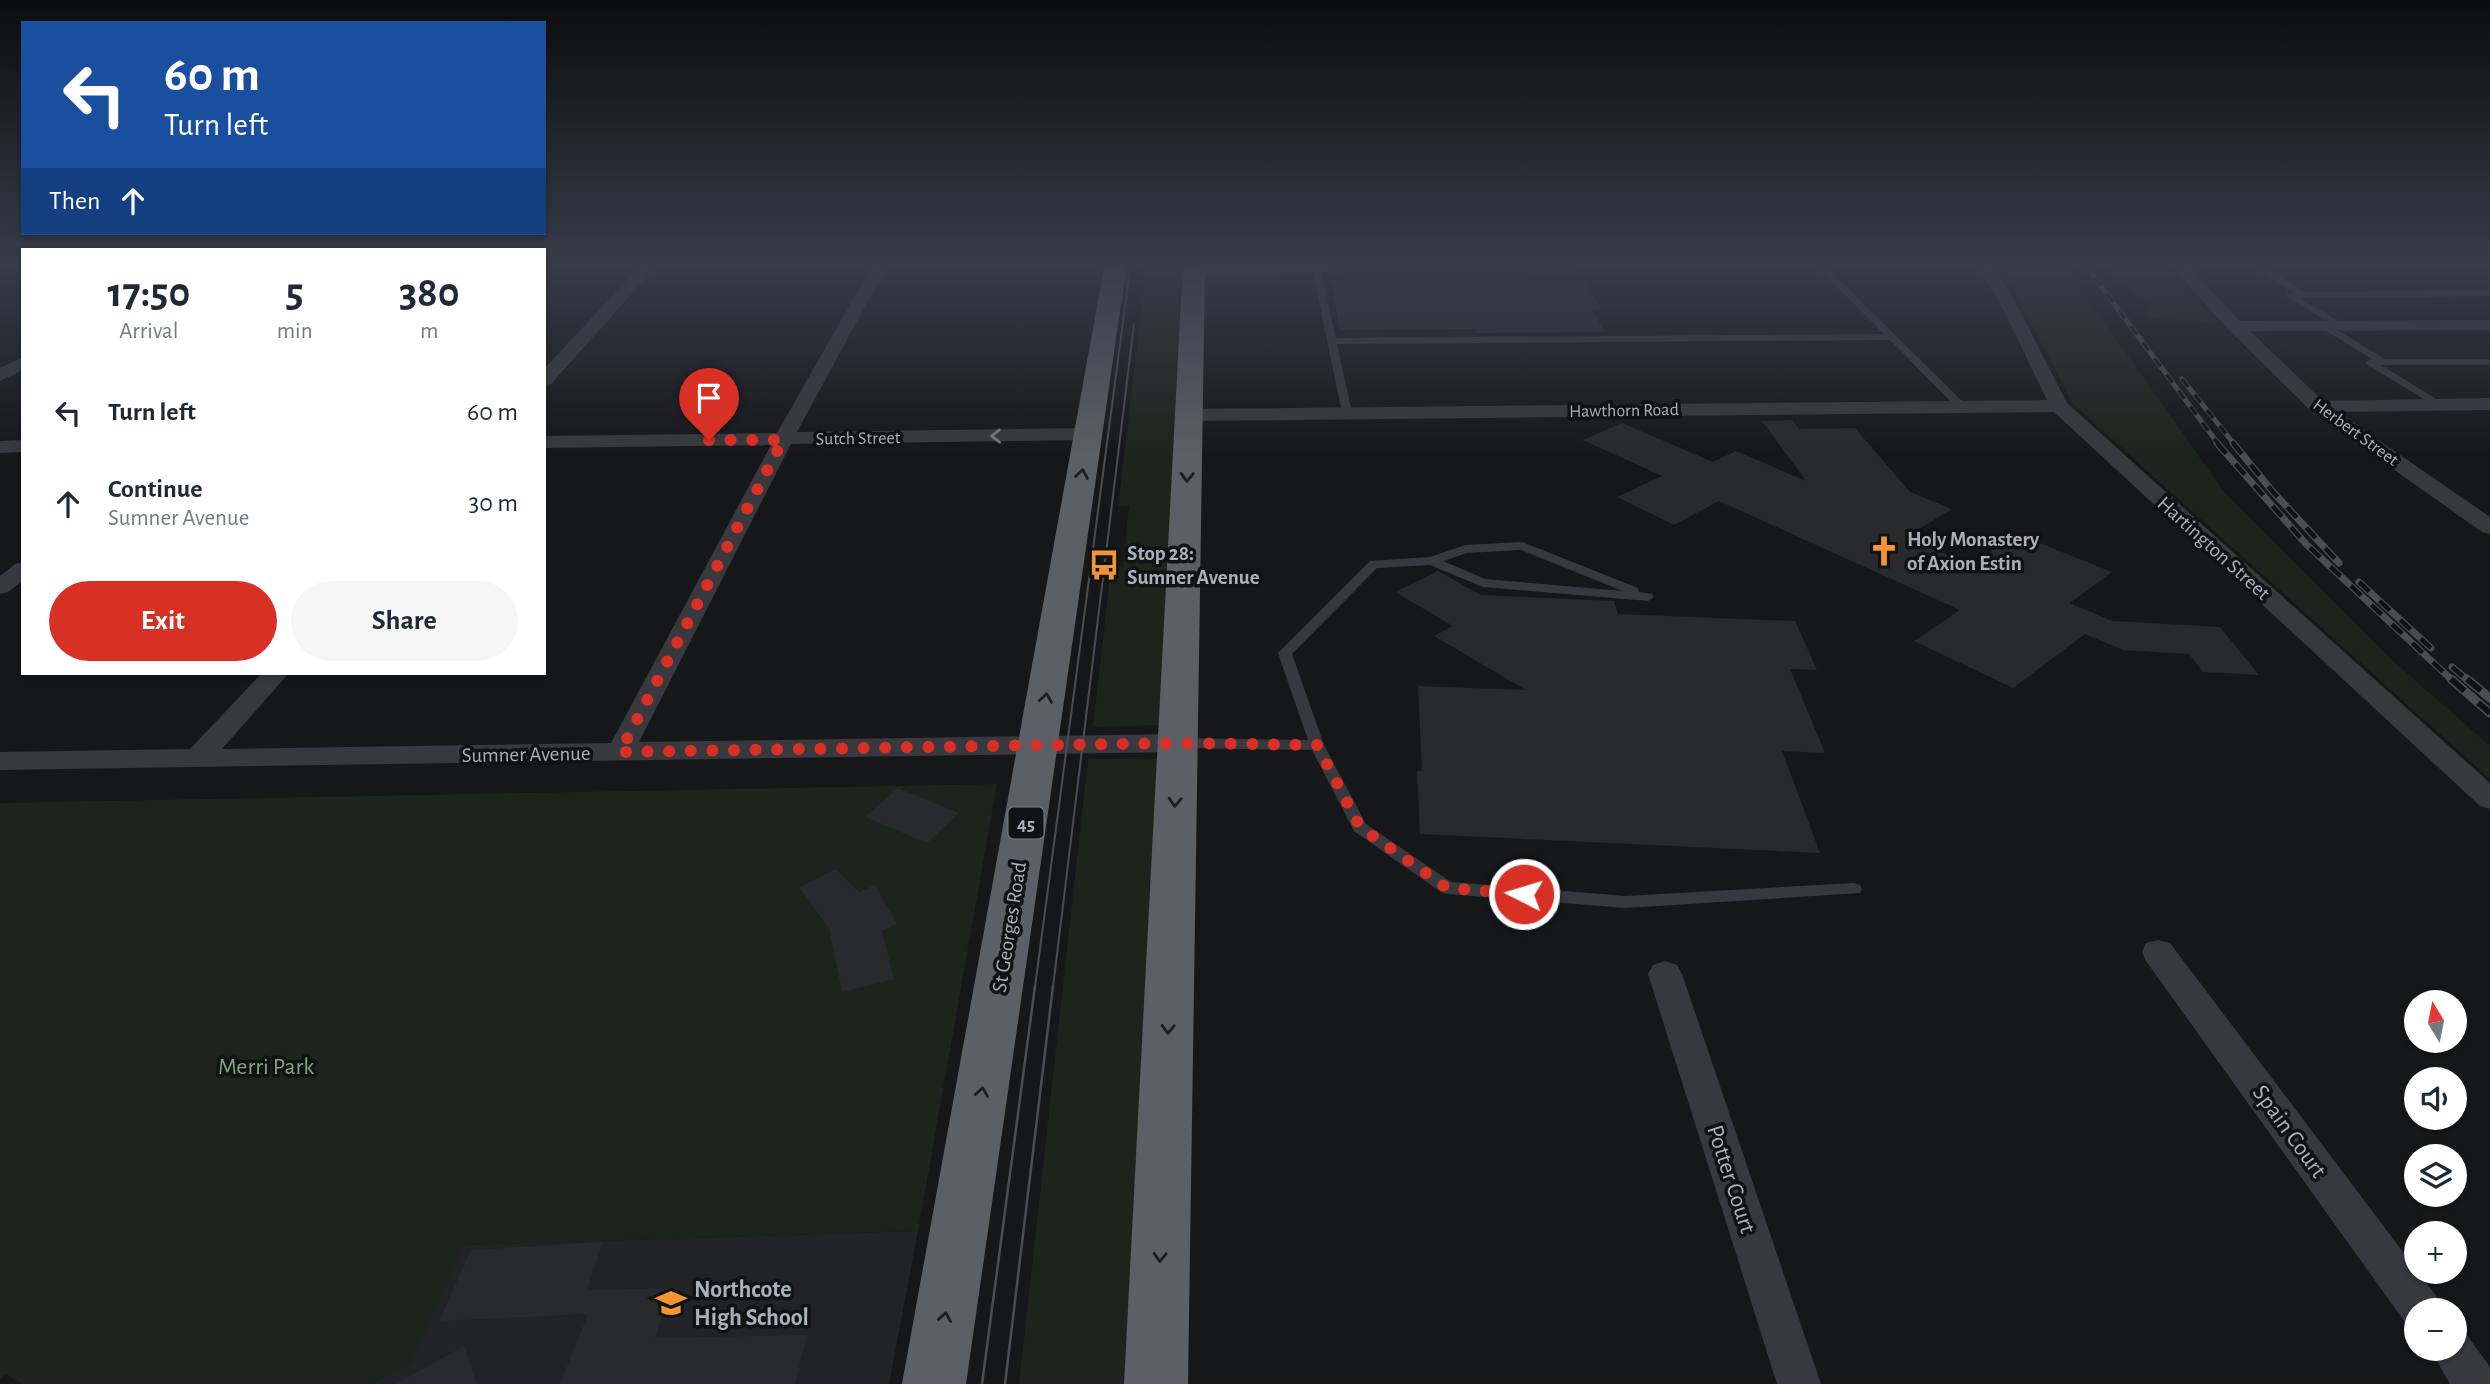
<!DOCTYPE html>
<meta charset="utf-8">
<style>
:root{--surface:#fff;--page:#f6f6f7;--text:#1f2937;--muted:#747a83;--accent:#d93025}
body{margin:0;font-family:"Alegreya Sans",sans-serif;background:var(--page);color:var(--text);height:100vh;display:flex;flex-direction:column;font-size:26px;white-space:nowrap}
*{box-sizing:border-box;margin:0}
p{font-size:23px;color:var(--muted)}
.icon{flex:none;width:38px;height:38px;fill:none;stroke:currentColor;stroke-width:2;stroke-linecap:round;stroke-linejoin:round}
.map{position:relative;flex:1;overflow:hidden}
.drawer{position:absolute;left:21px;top:248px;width:525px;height:427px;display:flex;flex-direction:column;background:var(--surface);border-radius:0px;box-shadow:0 2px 5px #0004}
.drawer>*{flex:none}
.hud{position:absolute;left:21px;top:21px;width:525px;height:214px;border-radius:0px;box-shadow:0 2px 5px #0004;background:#1a4fa0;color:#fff;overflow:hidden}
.needle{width:46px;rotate:350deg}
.fabs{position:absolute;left:2404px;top:990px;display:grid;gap:14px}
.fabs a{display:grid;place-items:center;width:63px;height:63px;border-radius:50%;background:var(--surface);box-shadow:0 2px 5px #0004;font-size:35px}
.pin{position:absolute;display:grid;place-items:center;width:60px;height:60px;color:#fff;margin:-72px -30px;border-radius:50% 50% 50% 0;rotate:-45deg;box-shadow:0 0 7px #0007}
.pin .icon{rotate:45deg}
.me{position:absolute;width:77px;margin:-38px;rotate:275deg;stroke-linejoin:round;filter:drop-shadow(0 0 5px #0008)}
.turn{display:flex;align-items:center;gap:24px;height:147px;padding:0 28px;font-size:32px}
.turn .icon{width:91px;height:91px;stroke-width:2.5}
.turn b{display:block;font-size:49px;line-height:60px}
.then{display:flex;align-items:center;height:66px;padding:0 28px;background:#0003;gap:14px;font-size:26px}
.eta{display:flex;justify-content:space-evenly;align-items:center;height:119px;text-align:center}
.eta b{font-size:42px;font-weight:700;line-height:49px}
.primary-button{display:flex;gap:14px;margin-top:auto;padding:14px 28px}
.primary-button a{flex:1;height:80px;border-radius:42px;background:var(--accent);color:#fff;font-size:28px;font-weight:700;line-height:80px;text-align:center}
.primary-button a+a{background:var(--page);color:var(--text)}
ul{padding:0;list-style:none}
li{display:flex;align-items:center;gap:21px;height:91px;padding:0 28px}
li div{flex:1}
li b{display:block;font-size:26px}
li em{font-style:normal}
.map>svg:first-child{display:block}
.built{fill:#222326}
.green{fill:#1d241c}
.building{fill:#292a2d}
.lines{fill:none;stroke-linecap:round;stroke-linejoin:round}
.service{fill:#37393e;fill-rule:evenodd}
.minor{fill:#37393e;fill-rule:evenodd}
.trunk{fill:#5b6066;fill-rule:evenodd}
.tram-far1{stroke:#4a4e53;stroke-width:2}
.tram{stroke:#4a4e53;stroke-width:2.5}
.rail-far2-casing{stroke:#4a4e53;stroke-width:5}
.rail-far1-casing{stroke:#4a4e53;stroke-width:7}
.rail-casing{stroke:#4a4e53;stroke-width:9}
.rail-far2{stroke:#111214;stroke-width:3.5;stroke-dasharray:10;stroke-linecap:butt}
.rail-far1{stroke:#111214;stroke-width:4.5;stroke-dasharray:14;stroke-linecap:butt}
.rail{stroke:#111214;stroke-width:6;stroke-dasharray:18;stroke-linecap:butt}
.oneway{stroke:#757a82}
.oneway2{stroke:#1c1e20}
.route{stroke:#d93025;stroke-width:12;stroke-dasharray:0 21.6}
.labels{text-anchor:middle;stroke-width:7;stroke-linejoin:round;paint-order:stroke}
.far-street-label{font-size:18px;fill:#a8b0b9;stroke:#111214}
.shield{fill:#111214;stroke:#7b8188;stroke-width:2}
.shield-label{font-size:19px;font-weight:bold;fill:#a8b0b9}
.poi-label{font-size:21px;font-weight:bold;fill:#a8b0b9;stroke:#111214;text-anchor:start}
.street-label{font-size:21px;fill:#a8b0b9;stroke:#111214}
.near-park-label{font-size:24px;fill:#83a47f;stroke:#111214}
.near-street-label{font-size:24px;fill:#a8b0b9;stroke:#111214}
.near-poi-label{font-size:24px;font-weight:bold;fill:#a8b0b9;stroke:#111214;text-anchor:start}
</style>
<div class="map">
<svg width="2490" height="1384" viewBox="0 0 2490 1384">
<rect width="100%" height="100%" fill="#161719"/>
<!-- built -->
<path class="built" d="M918,1231l-29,153h-517l39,-23 52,-116z"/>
<!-- green -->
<g class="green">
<path d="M1147,262h40l-22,463 -72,2 18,-160 12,-1 6,-60h-11z"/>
<path d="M1999,262h63l162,230 168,168 98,86v33l-417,-375z"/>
<path d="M2108,262c26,0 45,-6 65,13h-31l5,5 32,2 37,40 -70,-4 -1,-9h5l-6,-11 -8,-1z"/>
<path d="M1088,759h74l-30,625h-113z"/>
<path d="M997,784l-79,447 -454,14 -53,117 -39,22h-349l-18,-10 -5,5v-576z"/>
</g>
<!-- building -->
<g class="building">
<path d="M1527,277l2,4 54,-1 19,29 -10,1 13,22 -128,1 -1,-4 -136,1 -9,-50z"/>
<path d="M1792,420l7,9 56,-1 55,64 42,17 -46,28 64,28 47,-31 95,38 -42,31 42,18 108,6 39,48 -56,-3 -14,-18 -66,-4 -38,-16 -72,54 -99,-47 46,-31 -241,-109 -45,24 -57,-28 45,-21 -79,-36 39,-17 91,39 23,-11 70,30 -44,-60z"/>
<path d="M1438,571l43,24 133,6 4,13 177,7 22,49 -27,-1 35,84 -43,-2 38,102 -400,-19 -3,-63h5l-4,-85 108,4 -92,-54 19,-10 -58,-34z"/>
<path d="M898,788l61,25 -32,30 -62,-26z"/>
<path d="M836,869l23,23 16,-7 22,39 -15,7 12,48 -52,13 -13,-64 -30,-41z"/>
<path d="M603,1242l-16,48 84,-2 -16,50 152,-3 -12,49h-235l28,-70 -149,7 32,-71z"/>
<path d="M464,1346l13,38h-81z"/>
</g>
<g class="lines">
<!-- service -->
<g class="service">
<path d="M1815,262h6l144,142v4h-8l-67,-68 -553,4 15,69 -5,3 -5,-3 -30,-146 4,-2 4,2 16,71 548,-4 -69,-69z"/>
<path d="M2253,263h6l46,29 185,-2v6l-190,2 45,27v4l-3,1 -55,-33v-4l6,-1 -40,-25z"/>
<path d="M2323,325h6l56,34h105v6h-109l60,37v4l-4,1 -69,-42 -3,-3 7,-3 -49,-30z"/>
<path d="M1522,542l116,46 1,4 13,2 2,3 -6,4 -165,-14 -53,-22 -53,3 -85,86 32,91 42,79 85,58 175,14 228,-13 6,2 2,4 -2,4 -234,15 -179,-14 -6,-2 -87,-61 -42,-81 -133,-2 -7,-5 7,-5 129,2 -30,-87 92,-92 60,-4 35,-12zM1521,550l102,41 -138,-12 -42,-18 24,-8z"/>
</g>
<!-- minor -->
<g class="minor">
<path d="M644,262h16l-109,122 -7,1v-16z"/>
<path d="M874,262h15l-92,170 291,-4 7,2 3,4 -3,4 -7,2 -297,4 -152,298 538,-8 10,3 4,6 -4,6 -10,3 -1177,18v-18l190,-3 71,-75h27l-66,75 389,-6 160,-298 -227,3v-12l233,-3z"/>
<path d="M1416,262h542l-8,5 -756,6 -8,-5 8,-5z"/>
<path d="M1976,262h16l28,49 47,92 423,380v26l-10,-3 -426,-394 -865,9 -10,-6 10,-6 858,-9 -43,-89z"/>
<path d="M2168,262h322v6l-298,2 48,51 250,-1v10l-240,1 73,70 167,-3v12l-152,2 152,105v17l-8,-2 -171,-121 -87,-86z"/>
<path d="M23,357v13l-23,11v-13z"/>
<path d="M23,440v12l-23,1v-12z"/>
<path d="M23,562v19l-15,11 -8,2v-18l15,-12z"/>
<path d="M2158,940l12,3 267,354 6,14h-26v18l-10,-4 -261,-364 -4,-9 4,-9z"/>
<path d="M1665,961l12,4 5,9 139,410h-44l-129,-410 5,-9z"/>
<path d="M2455,1330l11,4 24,33v17h-40l-20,-35h25z"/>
</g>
<!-- trunk -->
<g class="trunk">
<path d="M1105,262h22l-161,1122h-64z"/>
<path d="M1183,262h22l-17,1122h-64z"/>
</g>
<!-- tram-far1 -->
<g class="tram-far1">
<path d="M1035,987l96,-725"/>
<path d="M1053,987l81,-663"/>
</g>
<!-- tram -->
<g class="tram">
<path d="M982,1384l53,-398"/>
<path d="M1005,1384l48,-398"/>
</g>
<!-- rail-far2 casing -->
<g class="rail-far2-casing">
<g id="rail-far2">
<path d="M2083,262l136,183"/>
<path d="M2182,379l53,66"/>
</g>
</g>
<!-- rail-far1 casing -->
<g class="rail-far1-casing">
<g id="rail-far1">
<path d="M2217,443l89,101 147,137"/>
<path d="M2233,443l40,49 66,71"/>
<path d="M2359,582l72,66"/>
<path d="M2452,667l17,14"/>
</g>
</g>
<!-- rail casing -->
<g class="rail-casing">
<g id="rail">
<path d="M2451,679l39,34"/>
<path d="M2467,679l23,19"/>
</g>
</g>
<!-- rail-far2 -->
<use href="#rail-far2" class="rail-far2"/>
<!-- rail-far1 -->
<use href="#rail-far1" class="rail-far1"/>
<!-- rail -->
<use href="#rail" class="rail"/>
</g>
<!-- one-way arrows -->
<defs><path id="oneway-chevron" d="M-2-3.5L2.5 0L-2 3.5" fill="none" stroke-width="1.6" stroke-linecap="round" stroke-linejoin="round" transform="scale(1.75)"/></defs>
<use class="oneway" href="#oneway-chevron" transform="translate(996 436) rotate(179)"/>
<g class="oneway2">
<use href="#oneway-chevron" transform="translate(1082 474) rotate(-81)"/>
<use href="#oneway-chevron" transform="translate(1187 477) rotate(92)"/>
<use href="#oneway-chevron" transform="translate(1046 698) rotate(-81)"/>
<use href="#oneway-chevron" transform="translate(1175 802) rotate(92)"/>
<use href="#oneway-chevron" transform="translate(1168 1029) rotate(92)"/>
<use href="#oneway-chevron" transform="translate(982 1092) rotate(-81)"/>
<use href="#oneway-chevron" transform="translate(1160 1257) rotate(92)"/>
<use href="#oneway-chevron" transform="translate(945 1317) rotate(-81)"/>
</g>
<!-- sky -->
<linearGradient id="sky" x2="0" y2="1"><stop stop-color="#0c0d0e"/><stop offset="0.58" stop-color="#363c49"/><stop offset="1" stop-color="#363c49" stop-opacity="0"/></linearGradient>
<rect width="2490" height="455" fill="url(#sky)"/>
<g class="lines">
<!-- route -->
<path class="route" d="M709,440h74l-163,312 557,-9 140,2 43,82 87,61 77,6"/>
</g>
<!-- icons -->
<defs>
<g id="church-bare" transform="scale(2.415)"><path d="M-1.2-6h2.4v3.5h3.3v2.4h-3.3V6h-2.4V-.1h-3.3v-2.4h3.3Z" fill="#f49433" stroke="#111214" stroke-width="2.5" paint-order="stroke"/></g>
<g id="bus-bare" transform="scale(2.415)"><path d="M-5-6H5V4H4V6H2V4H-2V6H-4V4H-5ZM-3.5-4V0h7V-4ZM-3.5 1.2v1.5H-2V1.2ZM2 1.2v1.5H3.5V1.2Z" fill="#f49433" stroke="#111214" stroke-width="2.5" paint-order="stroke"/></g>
<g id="school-bare" transform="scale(2.415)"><path d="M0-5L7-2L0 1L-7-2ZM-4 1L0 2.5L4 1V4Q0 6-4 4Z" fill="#f49433" stroke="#111214" stroke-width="2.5" paint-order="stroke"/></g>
</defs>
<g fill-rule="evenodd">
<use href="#church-bare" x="1884" y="551"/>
<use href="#bus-bare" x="1104" y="565"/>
<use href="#school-bare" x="671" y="1303"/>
</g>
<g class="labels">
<!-- far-street labels -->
<g class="far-street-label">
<text transform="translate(1624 410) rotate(-1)" y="6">Hawthorn Road</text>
<text transform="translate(2356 432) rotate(36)" y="6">Herbert Street</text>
<text transform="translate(858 438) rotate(-1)" y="6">Sutch Street</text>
</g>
<!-- shield labels -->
<rect class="shield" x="1008.5" y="807.5" width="35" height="31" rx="5"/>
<g class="shield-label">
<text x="1026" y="830">45</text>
</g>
<!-- poi labels -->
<g class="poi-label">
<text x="1907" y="546">Holy Monastery<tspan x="1907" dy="24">of Axion Estin</tspan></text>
<text x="1127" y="560">Stop 28:<tspan x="1127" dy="24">Sumner Avenue</tspan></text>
</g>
<!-- street labels -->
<g class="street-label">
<text transform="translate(2214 548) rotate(42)" y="7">Hartington Street</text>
<text transform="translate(526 754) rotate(-1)" y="7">Sumner Avenue</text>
<text transform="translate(1009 927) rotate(-81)" y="7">St Georges Road</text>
</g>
<!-- near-park labels -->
<g class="near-park-label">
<text x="266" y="1074">Merri Park</text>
</g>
<!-- near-street labels -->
<g class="near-street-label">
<text transform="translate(2290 1131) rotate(54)" y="8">Spain Court</text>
<text transform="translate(1732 1179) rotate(72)" y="8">Potter Court</text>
</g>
<!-- near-poi labels -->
<g class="near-poi-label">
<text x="694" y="1297">Northcote<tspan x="694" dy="28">High School</tspan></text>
</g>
</g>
</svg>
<div class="fabs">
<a><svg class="needle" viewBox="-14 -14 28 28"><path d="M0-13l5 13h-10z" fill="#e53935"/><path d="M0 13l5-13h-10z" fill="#747a83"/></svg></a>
<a><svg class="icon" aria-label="sound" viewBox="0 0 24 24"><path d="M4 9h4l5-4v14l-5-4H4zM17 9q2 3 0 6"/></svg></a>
<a><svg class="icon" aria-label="layers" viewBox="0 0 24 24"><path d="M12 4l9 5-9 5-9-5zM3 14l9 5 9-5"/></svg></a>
<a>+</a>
<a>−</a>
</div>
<div class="pin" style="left:709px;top:440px;background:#d93025"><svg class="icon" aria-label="arrive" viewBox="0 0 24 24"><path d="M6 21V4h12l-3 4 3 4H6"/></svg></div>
<svg class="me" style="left:1524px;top:894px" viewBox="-20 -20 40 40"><circle r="17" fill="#d93025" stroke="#fff" stroke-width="3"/><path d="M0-11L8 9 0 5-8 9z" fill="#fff"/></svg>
<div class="hud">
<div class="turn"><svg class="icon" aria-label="left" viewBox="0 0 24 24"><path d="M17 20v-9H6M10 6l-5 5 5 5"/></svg><div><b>60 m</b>Turn left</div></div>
<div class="then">Then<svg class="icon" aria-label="ahead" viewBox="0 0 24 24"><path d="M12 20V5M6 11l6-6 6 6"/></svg></div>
</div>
<section class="drawer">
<div class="eta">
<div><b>17:50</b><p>Arrival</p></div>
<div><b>5</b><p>min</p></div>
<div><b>380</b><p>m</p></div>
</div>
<ul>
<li><svg class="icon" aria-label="left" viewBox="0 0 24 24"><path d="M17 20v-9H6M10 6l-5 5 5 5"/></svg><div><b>Turn left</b></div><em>60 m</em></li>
<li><svg class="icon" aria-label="ahead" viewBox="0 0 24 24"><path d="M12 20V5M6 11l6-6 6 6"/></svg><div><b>Continue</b><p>Sumner Avenue</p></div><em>30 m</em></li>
</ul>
<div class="primary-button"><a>Exit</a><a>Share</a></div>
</section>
</div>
